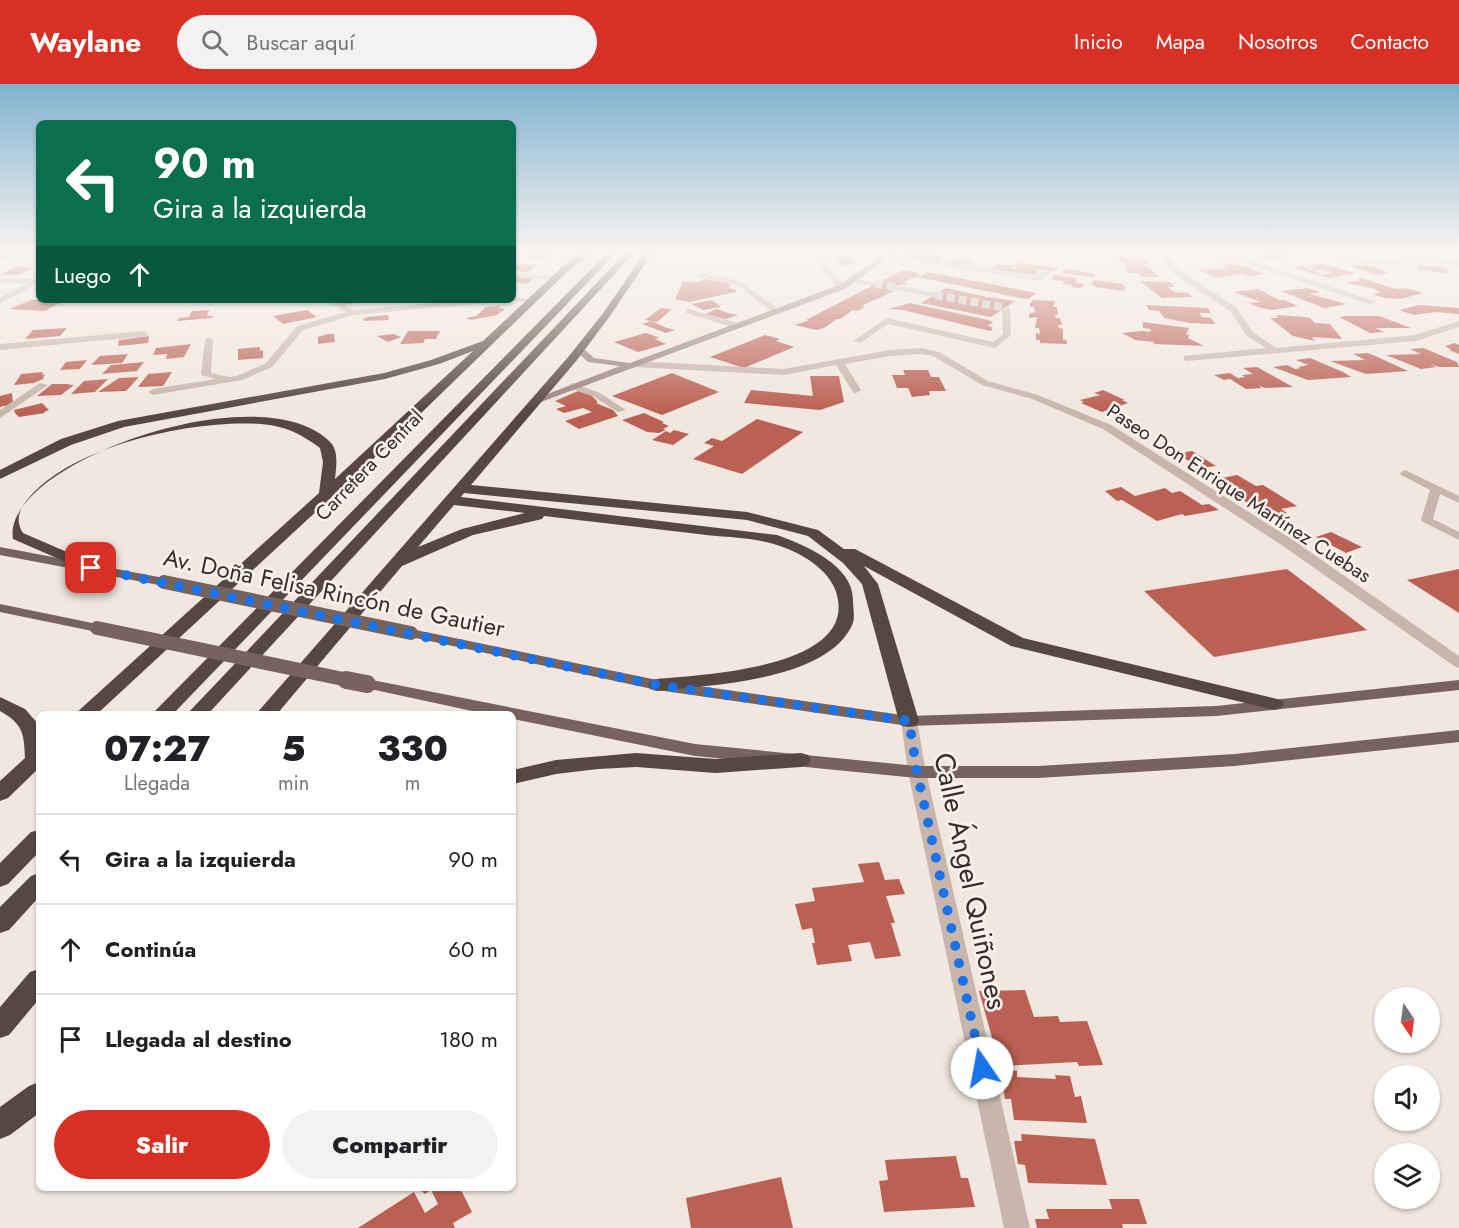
<!DOCTYPE html>
<html lang="es">
<meta charset="utf-8">
<style>
:root{--surface:#fff;--page:#f2f2f2;--text:#202124;--muted:#757577;--line:#e0e0e0;--accent:#d93025}
body{margin:0;font-family:Jost,sans-serif;background:var(--page);color:var(--text);height:100vh;display:flex;flex-direction:column;font-size:22px;white-space:nowrap}
*{box-sizing:border-box;margin:0}
p{font-size:20px;color:var(--muted)}
.icon{flex:none;width:33px;height:33px;fill:none;stroke:currentColor;stroke-width:2;stroke-linecap:round;stroke-linejoin:round}
.map{position:relative;flex:1;overflow:hidden}
.side{position:absolute;left:36px;top:627px;width:480px;height:480px;display:flex;flex-direction:column;background:var(--surface);border-radius:9px;box-shadow:0 2px 4px #0004}
.side>*{flex:none}
.banner{position:absolute;left:36px;top:36px;width:480px;height:183px;border-radius:9px;box-shadow:0 2px 4px #0004;background:#0b6e4f;color:#fff;overflow:hidden}
.needle{width:39px;rotate:167deg}
.controls{position:absolute;left:1374px;top:903px;display:grid;gap:12px}
.controls a{display:grid;place-items:center;width:66px;height:66px;border-radius:50%;background:var(--surface);box-shadow:0 2px 4px #0004;font-size:30px}
.pin{position:absolute;display:grid;place-items:center;width:51px;height:51px;color:#fff;margin:-26px;border-radius:12px;box-shadow:0 3px 9px #0006}
.me{position:absolute;width:66px;margin:-33px;rotate:348deg;stroke-linejoin:round;filter:drop-shadow(0 0 4px #0008)}
.turn{display:flex;align-items:center;gap:21px;height:126px;padding:0 18px;font-size:27px}
.turn .icon{width:78px;height:78px;stroke-width:2.5}
.turn b{display:block;font-size:42px;line-height:51px}
.then{display:flex;align-items:center;height:57px;padding:0 18px;background:#0003;gap:12px;font-size:22px}
.eta{display:flex;justify-content:space-evenly;align-items:center;height:102px;text-align:center}
.eta b{font-size:36px;font-weight:800;line-height:42px}
.action{display:flex;gap:12px;margin-top:auto;padding:12px 18px}
.action a{flex:1;height:69px;border-radius:36px;background:var(--accent);color:#fff;font-size:24px;font-weight:800;line-height:69px;text-align:center}
.action a+a{background:var(--page);color:var(--text)}
ul{padding:0;list-style:none}
li{display:flex;align-items:center;gap:18px;height:90px;padding:0 18px;border-top:2px solid var(--line)}
li div{flex:1}
li b{display:block;font-size:22px}
li em{font-style:normal}
header{display:flex;align-items:center;gap:36px;box-sizing:border-box;height:84px;padding:0 30px;background:var(--accent);color:#fff}
header strong{font-size:28px}
nav{display:flex;gap:33px;margin-inline-start:auto;font-size:21px}
.search{width:420px;height:54px;background:var(--page);display:flex;align-items:center;gap:15px;box-sizing:border-box;padding:0 21px;border-radius:33px;color:var(--muted);font-size:22px}
.map>svg:first-child{display:block}
.building{fill:#bb6153}
.lines{fill:none;stroke-linecap:round;stroke-linejoin:round}
.street-tunnel{stroke:#ccc2bc;stroke-width:8;stroke-dasharray:8 4;stroke-linecap:butt}
.lane{fill:#c8b6ac;fill-rule:evenodd}
.street{fill:#c8b6ac;fill-rule:evenodd}
.secondary{fill:#9c857e;fill-rule:evenodd}
.primary{fill:#77635d;fill-rule:evenodd}
.highway{fill:#574742;fill-rule:evenodd}
.primary-bridge-far1{stroke:#77635d;stroke-width:14}
.primary-bridge{stroke:#77635d;stroke-width:18}
.route{stroke:#1a73e8;stroke-width:10;stroke-dasharray:0 18}
.labels{text-anchor:middle;stroke-width:5;stroke-linejoin:round;paint-order:stroke}
.far-street-label{font-size:20px;fill:#372d2b;stroke:#f9f1ec}
.street-label{font-size:24px;fill:#372d2b;stroke:#f9f1ec}
.near-street-label{font-size:28px;fill:#372d2b;stroke:#f9f1ec}
</style>
<header>
<strong>Waylane</strong>
<div class="search"><svg class="icon" aria-label="search" viewBox="0 0 24 24"><circle cx="10" cy="10" r="6"/><path d="M15 15l6 6"/></svg>Buscar aquí</div>
<nav><a>Inicio</a><a>Mapa</a><a>Nosotros</a><a>Contacto</a></nav>
</header>
<div class="map">
<svg width="1459" height="1144" viewBox="0 0 1459 1144">
<rect width="100%" height="100%" fill="#f1e7e0"/>
<!-- building -->
<g class="building">
<path d="M0,168h39l-9,5 -23,1h-7z"/>
<path d="M529,168h19l-1,6 -19,1z"/>
<path d="M909,168h12l23,4 -4,6 -38,-5z"/>
<path d="M1260,168h20l10,3 -22,5 -11,-3 10,-2z"/>
<path d="M834,173h17l5,6 -15,3z"/>
<path d="M1135,173l9,1 5,6h-5l16,13h-17l-6,-4h-8l-5,-6h4l-12,-9z"/>
<path d="M964,174l10,4 -17,3 -12,-4z"/>
<path d="M1015,179l30,3 13,2 -5,4 -18,-3 -2,1 5,1 -3,4 -46,-6 9,-5 15,2 -2,3h5z"/>
<path d="M524,180l13,1 -9,7 -15,-1v-5z"/>
<path d="M1230,180l14,2 20,8 -16,2 -5,-2 -26,4 -19,-8 31,-2 -9,-3z"/>
<path d="M1324,180l31,9 -27,5 -34,-10 8,-2 21,9 10,-2 -11,-4 -7,2 -3,-2h3l-8,-3z"/>
<path d="M1363,181l11,2 15,6 -14,2 -24,-9z"/>
<path d="M1417,181l30,3 1,5 -29,-3z"/>
<path d="M16,183h19l-16,8h-19z"/>
<path d="M1065,185l31,5 -3,3 -32,-4z"/>
<path d="M903,186l17,3 -3,2 4,1 6,-4 110,21 -9,6 -8,-1 -103,-21 -15,5 6,1 -11,3 -7,4 4,1 -33,15 4,1 -8,4 -4,-1 -13,9h-3l-13,9 -8,2 -21,-5 14,-5h-3z"/>
<path d="M1053,191l24,3 -1,5 8,1 -3,4 -10,-1 1,-2 -10,-1 2,-3 -12,-1z"/>
<path d="M513,192l21,2 -8,6 -13,-2z"/>
<path d="M1361,194l35,11 10,-1 17,5 -23,6 -15,-1 -13,-4 10,-2 -7,-2 2,-1 -31,-6 15,-3 -5,-1z"/>
<path d="M705,195l23,4 3,3 -4,2 8,1 1,3 -47,10 -14,-3 8,-17h15z"/>
<path d="M1094,196l29,4 2,4 -1,3 -29,-4 1,-1 -5,-1z"/>
<path d="M1140,197l30,1 5,5h-7l6,5 14,1 4,4 -30,1z"/>
<path d="M946,204l41,9 28,4 -24,16 -70,-14z"/>
<path d="M1308,204l12,4 -10,2 36,10 -22,4 -43,-17z"/>
<path d="M1258,205l21,11h5l14,6 -26,4 -14,-3 -10,-4 13,-1 -28,-10z"/>
<path d="M31,216h34l-20,11 -35,-2z"/>
<path d="M336,216h26l2,2 -24,3z"/>
<path d="M712,216l9,7 -18,3 -11,-6z"/>
<path d="M1032,216l23,1 -2,6h4l1,8 -3,-1 1,4h4l2,7h-4l1,3 4,1v11h3l1,4 -27,-1v-3h-4v-7l4,1 -1,-6h-4l2,-11 -8,1v-4l6,-2 -1,-5h-4v-5h2z"/>
<path d="M910,219l78,17 5,2 -6,4 6,1 -2,1 2,1 -3,2 -87,-21 -14,-1z"/>
<path d="M1146,221l62,3 3,5h-12l3,4 9,1 4,6 -25,-1 -26,-5 -5,-7 -10,-1z"/>
<path d="M1419,221l40,3v6l-24,-2 -21,3 -15,-5z"/>
<path d="M501,222l-2,2 6,1 -8,6 -26,5 -5,-2 10,-2 10,-9z"/>
<path d="M661,224l11,1 -15,13 -12,-2z"/>
<path d="M717,225l11,4 10,2 -12,4 -21,-5z"/>
<path d="M209,226l-2,6h7l-2,2 -35,3 2,-3 10,-1 3,-6z"/>
<path d="M307,226l10,7 -34,7 -10,-8z"/>
<path d="M388,231l1,5 -25,1 -1,-2 4,-2z"/>
<path d="M1276,231l29,2 5,1 5,5 15,1 12,15 -30,-2 3,4 -22,-5 -23,-18h8z"/>
<path d="M1346,232h33l32,12h-36l9,4 -14,1 -31,-16z"/>
<path d="M651,237l16,7 8,2 -9,3 -24,-9z"/>
<path d="M1143,238l46,6 -3,6 3,1 -1,3 16,8 -50,-2v-2l-19,-2 -13,-7 21,-2 7,1 1,-3 -8,-1z"/>
<path d="M67,244l-7,8 -35,3 8,-9z"/>
<path d="M408,247h32l-4,8h-11l-2,4 -23,1z"/>
<path d="M646,249l14,5 -5,1 11,5 -28,8 -24,-10z"/>
<path d="M328,250h6l1,8 -17,2v-7z"/>
<path d="M393,250l8,3 -13,5 -11,-6z"/>
<path d="M765,251l15,4 -4,2 18,6 -50,21 -34,-11z"/>
<path d="M149,252l-1,7 -30,3 1,-6z"/>
<path d="M1455,259l4,2v9l-10,-4h3l-7,-4z"/>
<path d="M191,260l-7,13 -18,2 1,-5 -14,1 3,-7z"/>
<path d="M260,263v4l3,-1v8l-25,2v-11z"/>
<path d="M1423,264l34,14 2,5h-20l-8,-3 5,3 -15,2 -35,-14 35,-1 -11,-5z"/>
<path d="M1367,269l6,2 35,16 -42,3 -36,-13 35,-1 -12,-6z"/>
<path d="M128,270l-6,9 -31,2 9,-9z"/>
<path d="M1310,274l33,14 8,5 -43,3 -35,-13 14,-2 8,4 6,-1 -3,-1 10,-2 -12,-5z"/>
<path d="M87,276l-7,9 -20,1 6,-8z"/>
<path d="M144,278l-7,9 -35,3 9,-9z"/>
<path d="M1257,283l36,20 -28,1 -7,-3 4,3 -16,1 -16,-10 -6,1 -10,-5 16,-2 8,5 7,-1 -3,-2 11,-1 -10,-6z"/>
<path d="M903,286h25l3,7h8l7,14h-17l1,4 -18,2 -4,-9h-11l-5,-13h13z"/>
<path d="M43,288l-1,3 3,-1 -2,5 -9,4 -20,2 7,-11z"/>
<path d="M172,288l-9,14 -25,1 10,-13z"/>
<path d="M672,289l47,19 -57,23 -50,-19z"/>
<path d="M810,292h29l5,26 -24,8 -76,-7 7,-13 62,6z"/>
<path d="M139,293l-13,14 -28,1 21,-14z"/>
<path d="M108,295l-13,13 -24,2 13,-13z"/>
<path d="M52,300h18l-2,1h6l-13,10 -24,1z"/>
<path d="M1103,306l22,10h-3l6,3 -26,9 -21,-9 3,-1 -4,-2 20,-5 -6,-2z"/>
<path d="M578,307l13,4 7,7 -2,1 17,7 5,6 -39,13 -14,-8 27,-9 -9,-4 -19,5 -8,-4 10,-3 -11,-5z"/>
<path d="M12,309l1,11 -13,3v-11z"/>
<path d="M42,319l7,7 -5,2 1,1 -26,4 -4,-4 -1,-3z"/>
<path d="M644,329l20,9 -2,1 7,3 -6,3 3,1 -7,3 -12,-1 -25,-12z"/>
<path d="M757,335l46,13 -61,42 -49,-15 21,-13 -10,-3 8,-5 10,3z"/>
<path d="M674,346l15,4 -16,11 -21,-5 14,-9 4,2z"/>
<path d="M1192,367l24,15 -15,2 -24,-14z"/>
<path d="M1237,391l19,11 7,-1 34,21 -16,3 6,4 -8,2 -7,-4 -9,2 -51,-33z"/>
<path d="M1121,403l14,9 30,-8 7,5 8,-2 22,14 7,-1 10,6 -34,6 -3,-2 -25,7 -35,-21 -5,1 -12,-10z"/>
<path d="M1331,448l31,15 -16,6 -30,-16z"/>
<path d="M1287,485l80,61 -153,27 -70,-66z"/>
<path d="M1459,485v44l-52,-33z"/>
<path d="M879,778l6,18 14,-1 6,15 -19,2 9,27h-4l10,33 -26,3 -5,-17 -22,3 4,16 -35,4 -5,-22h3l-3,-15 -10,2 -7,-26 20,-3 -3,-13 52,-6 -6,-18z"/>
<path d="M1025,906l9,27 24,-1 2,6 27,-1 16,44 -24,1 -2,-4 -77,4 -21,-75z"/>
<path d="M1000,986l17,1v6l39,2 -1,-4 15,1 5,21 6,-1 6,27 -73,-3 -3,-21h-6z"/>
<path d="M1021,1050l74,5 12,46 -79,-2 -3,-18 -7,-1 -4,-23h8z"/>
<path d="M956,1072l5,22h7l7,29 -91,5 -5,-31 9,-1 -3,-20z"/>
<path d="M781,1093l12,51h-102l-5,-30z"/>
<path d="M418,1104h42l12,24 -19,11 2,5h-97l56,-36 11,21 13,-9 -7,-14 -6,4z"/>
<path d="M1109,1115h30l8,25h-25l1,4h-86l-2,-9h14l-3,-10h66z"/>
</g>
<g class="lines">
<!-- street-tunnel -->
<g class="street-tunnel">
<path d="M875,200l20,3"/>
<path d="M935,211l71,13"/>
</g>
<!-- lane -->
<g class="lane">
<path d="M513,189l43,3 3,2 -3,2 -43,-3z"/>
<path d="M699,189l31,5 12,5 40,29 -7,2 -37,-29 -41,-9z"/>
<path d="M573,299l27,10 26,17 -8,2 -24,-15 -24,-9v-4z"/>
<path d="M1405,386l54,26v7l-19,-9 -7,25 26,13v8l-36,-18 -2,-2 9,-30 -29,-15 -1,-2z"/>
</g>
<!-- street -->
<g class="street">
<path d="M816,168h7l3,13 19,20v4h-6l-20,-23z"/>
<path d="M1158,168h7l13,17 58,38 17,25 23,16 139,-13 44,-14v6l-43,14 -229,20 -3,-1v-4l82,-8 -19,-12 -17,-25 -58,-38z"/>
<path d="M1176,168l57,3 144,47 -7,2 -138,-45z"/>
<path d="M1316,168l64,8 65,-8 -11,5 25,6v4l-33,-8 -31,5h-29z"/>
<path d="M887,170l151,22 6,-6 7,2 -11,9 -155,-24z"/>
<path d="M853,194l26,6 -4,2 -25,-4v-4z"/>
<path d="M0,195h38l1,4 -39,20v-5l28,-15h-28z"/>
<path d="M895,201l40,8 4,2 -4,2 -43,-8 -1,-2z"/>
<path d="M513,213l23,3 -4,2 -22,-1 3,-1z"/>
<path d="M326,216h10l18,10 117,-10h30l-4,2 -143,13 -51,15 -31,37 -30,13 -89,15 -5,-3 5,-3 63,-10 -15,-4 4,-35 4,-3 4,3 -2,33 18,4 8,-1 29,-13 31,-37 49,-14z"/>
<path d="M1006,222l4,2 1,27 -16,13 -107,-24 -28,19 -7,-2 34,-23 106,24 10,-8 -1,-26z"/>
<path d="M689,225l52,15 1,2 -4,3 -52,-16v-4z"/>
<path d="M144,247l4,3 -1,2 -147,14v-6z"/>
<path d="M921,264l18,4 49,29 50,14 73,30 182,115 166,116v12l-5,-2 -171,-120 -180,-117 -71,-30 -50,-14 -49,-29 -12,-2 -31,2 -45,8 16,26 -5,3 -3,-1 -17,-27 -52,10 -149,-8 -5,-3 5,-3 149,8 106,-19z"/>
<path d="M40,299l8,2 -48,33v-8z"/>
<path d="M909,632l6,1 2,4 9,51 104,456h-26l-96,-456 -7,-51 2,-4z"/>
</g>
<!-- secondary -->
<path class="secondary" d="M888,168h8l-51,37 -304,113 -9,-2 88,-34 -32,-4 -12,-11v-4h6l12,11 36,5 209,-78z"/>
<!-- primary -->
<g class="primary">
<path d="M0,463l164,31 7,4 -7,4 -164,-31z"/>
<path d="M0,520l97,20 7,4 -7,4 -97,-20z"/>
<path d="M411,545l246,51 252,36 307,-10 243,-26v10l-243,26 -307,10 -252,-36 -251,-54 -2,-3z"/>
<path d="M367,595l328,65 222,22h121l197,-12 224,-24v12l-224,24 -197,12h-121l-222,-22 -182,-37v-5h-27l-125,-27 -2,-3 2,-3z"/>
</g>
<!-- highway -->
<g class="highway">
<path d="M583,168h10l-25,19 -182,176 -289,267h-22l244,-221 4,-31 -3,-14c-19,-14 -34,-22 -59,-24 -67,-5 -190,21 -234,76 -8,10 -12,21 -4,33l74,32 2,3 -8,5 -78,-34c-13,-75 250,-169 318,-96 8,9 5,25 4,36l138,-128 -34,13 -54,15 -261,48 -53,18 -71,34v-9l61,-31 57,-18 266,-48 47,-13 52,-19 79,-74z"/>
<path d="M608,168h9l-444,462h-21z"/>
<path d="M626,168h9l-427,462h-21z"/>
<path d="M645,168h8l-43,64 -33,44 -106,125 276,27 71,18 26,19h11l168,89 258,62 3,4 -3,4 -7,2 -263,-64 -147,-80 14,18 41,137 -3,5 -7,1 -7,-1 -3,-5 -37,-137 -19,-21 -35,-27 -61,-16 -283,-27 -3,4 316,38c28,10 76,30 76,65 0,7 2,16 0,23 -24,58 -142,62 -196,68l-7,-2 -2,-4 2,-4 7,-2c45,-4 208,-11 178,-90 -10,-24 -41,-40 -65,-46 -23,-6 -49,-6 -72,-9 -51,-6 -103,-12 -154,-18l-2,3 -69,16 -71,31 -125,148h-21l313,-358 35,-44zM454,421l71,8 -63,16 -44,18z"/>
<path d="M0,613l25,12 14,16v43l-31,30 -8,3v-20l25,-23c-1,-25 -2,-34 -25,-47z"/>
<path d="M636,669l80,6 85,-6 7,2 3,5 -3,5 -7,2 -85,6 -80,-6 -38,2 -42,5 -43,10v-14l43,-10z"/>
<path d="M39,746v22l-31,32 -8,3v-24l31,-31z"/>
<path d="M39,789v24l-30,33 -9,3v-26l31,-31z"/>
<path d="M39,885v30l-30,36 -9,3v-31l30,-35z"/>
<path d="M39,998v31l-29,22 -10,4v-32l29,-21z"/>
</g>
<!-- primary-bridge-far1 -->
<g class="primary-bridge-far1">
<path d="M164,498l247,51"/>
<path d="M97,544l256,53"/>
</g>
<!-- primary-bridge -->
<path class="primary-bridge" d="M346,596l21,4"/>
</g>
<!-- sky -->
<linearGradient id="sky" x2="0" y2="1"><stop stop-color="#7fb1cf"/><stop offset="0.51" stop-color="#f9f4f1"/><stop offset="1" stop-color="#f9f4f1" stop-opacity="0"/></linearGradient>
<rect width="1459" height="328" fill="url(#sky)"/>
<g class="lines">
<!-- route -->
<path class="route" d="M91,484l566,117 252,36 8,51 65,296"/>
</g>
<g class="labels">
<!-- far-street labels -->
<g class="far-street-label">
<text transform="translate(369 381) rotate(-46)" y="7">Carretera Central</text>
<text transform="translate(1239 409) rotate(33)" y="7">Paseo Don Enrique Martínez Cuebas</text>
</g>
<!-- street labels -->
<g class="street-label">
<text transform="translate(334 509) rotate(12)" y="8">Av. Doña Felisa Rincón de Gautier</text>
</g>
<!-- near-street labels -->
<g class="near-street-label">
<text transform="translate(971 797) rotate(78)" y="10">Calle Ángel Quiñones</text>
</g>
</g>
</svg>
<div class="controls">
<a><svg class="needle" viewBox="-14 -14 28 28"><path d="M0-13l5 13h-10z" fill="#e53935"/><path d="M0 13l5-13h-10z" fill="#757577"/></svg></a>
<a><svg class="icon" aria-label="sound" viewBox="0 0 24 24"><path d="M4 9h4l5-4v14l-5-4H4zM17 9q2 3 0 6"/></svg></a>
<a><svg class="icon" aria-label="layers" viewBox="0 0 24 24"><path d="M12 4l9 5-9 5-9-5zM3 14l9 5 9-5"/></svg></a>
</div>
<div class="pin" style="left:91px;top:484px;background:#d93025"><svg class="icon" aria-label="arrive" viewBox="0 0 24 24"><path d="M6 21V4h12l-3 4 3 4H6"/></svg></div>
<svg class="me" style="left:982px;top:984px" viewBox="-20 -20 40 40"><circle r="19" fill="#fff"/><path d="M0-13L10 11 0 6-10 11z" fill="#1a73e8"/></svg>
<div class="banner">
<div class="turn"><svg class="icon" aria-label="left" viewBox="0 0 24 24"><path d="M17 20v-9H6M10 6l-5 5 5 5"/></svg><div><b>90 m</b>Gira a la izquierda</div></div>
<div class="then">Luego<svg class="icon" aria-label="ahead" viewBox="0 0 24 24"><path d="M12 20V5M6 11l6-6 6 6"/></svg></div>
</div>
<section class="side">
<div class="eta">
<div><b>07:27</b><p>Llegada</p></div>
<div><b>5</b><p>min</p></div>
<div><b>330</b><p>m</p></div>
</div>
<ul>
<li><svg class="icon" aria-label="left" viewBox="0 0 24 24"><path d="M17 20v-9H6M10 6l-5 5 5 5"/></svg><div><b>Gira a la izquierda</b></div><em>90 m</em></li>
<li><svg class="icon" aria-label="ahead" viewBox="0 0 24 24"><path d="M12 20V5M6 11l6-6 6 6"/></svg><div><b>Continúa</b></div><em>60 m</em></li>
<li><svg class="icon" aria-label="arrive" viewBox="0 0 24 24"><path d="M6 21V4h12l-3 4 3 4H6"/></svg><div><b>Llegada al destino</b></div><em>180 m</em></li>
</ul>
<div class="action"><a>Salir</a><a>Compartir</a></div>
</section>
</div>
